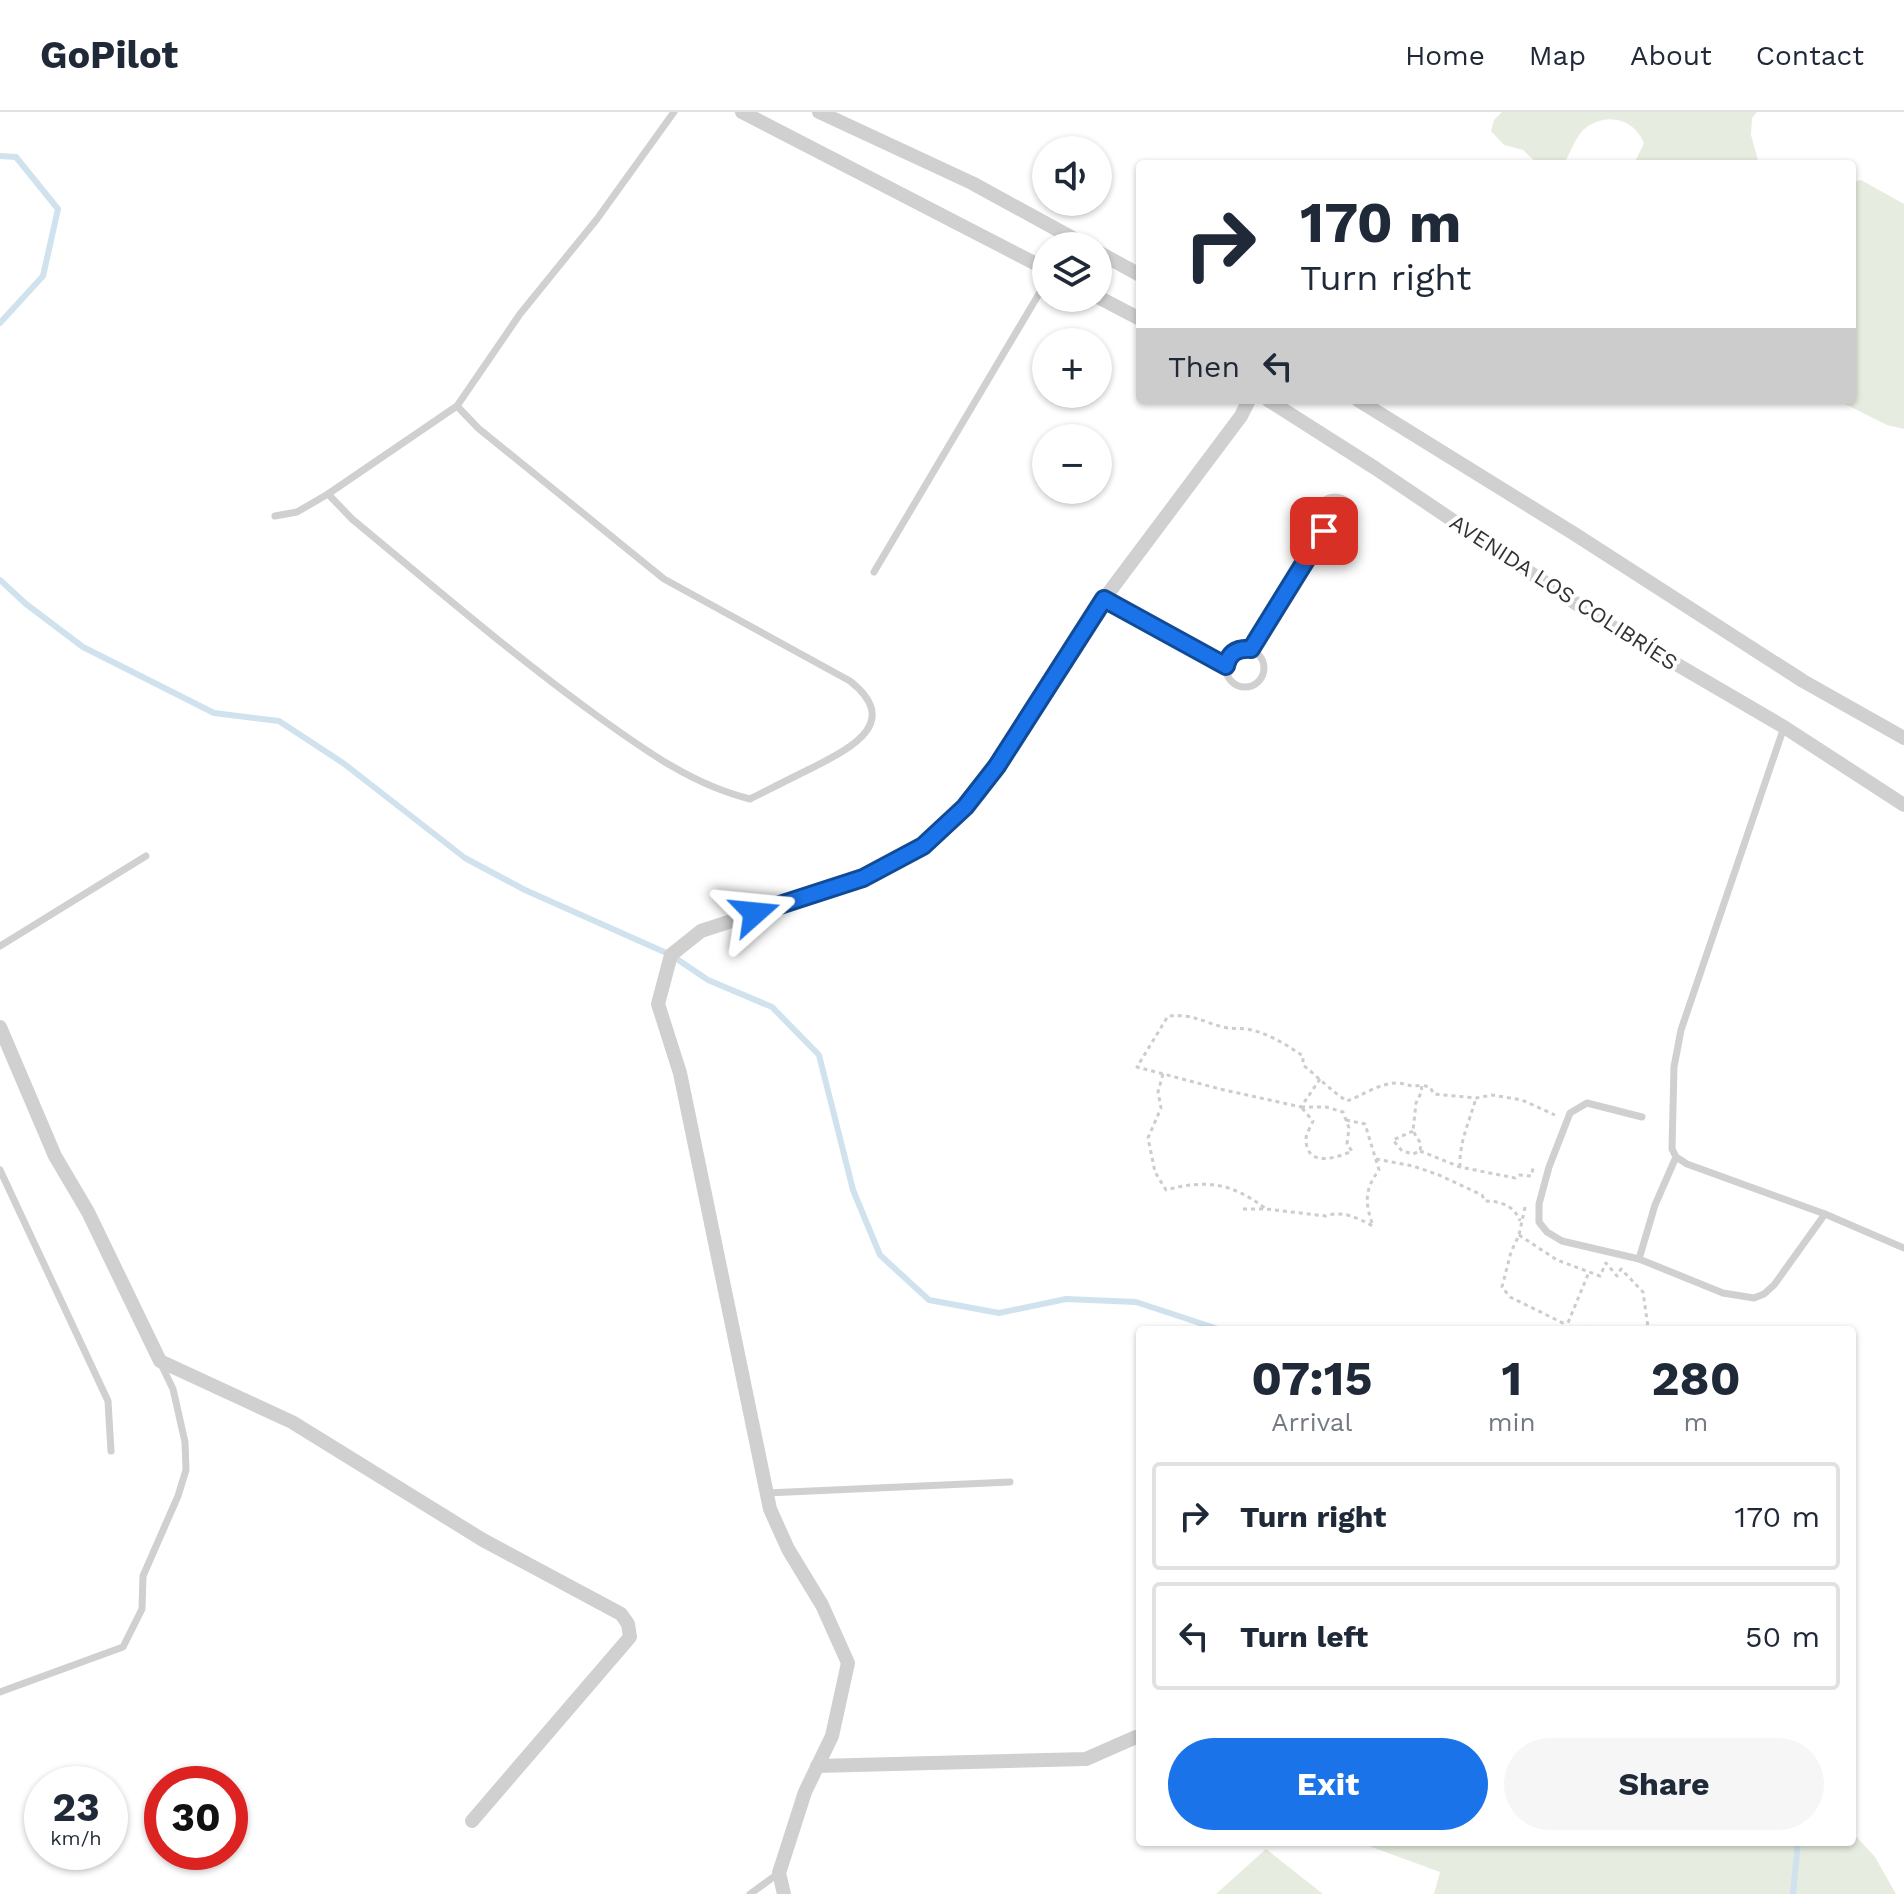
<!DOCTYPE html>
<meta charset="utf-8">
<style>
:root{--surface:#fff;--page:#f6f6f7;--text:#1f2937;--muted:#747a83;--line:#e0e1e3;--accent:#1a73e8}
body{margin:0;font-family:"Work Sans",sans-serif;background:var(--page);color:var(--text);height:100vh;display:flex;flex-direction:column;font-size:30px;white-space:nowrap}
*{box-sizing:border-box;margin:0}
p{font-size:26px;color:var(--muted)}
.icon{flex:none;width:44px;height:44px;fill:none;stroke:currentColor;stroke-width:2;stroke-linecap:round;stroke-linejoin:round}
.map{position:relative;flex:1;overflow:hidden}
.sheet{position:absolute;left:1136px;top:1214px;width:720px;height:520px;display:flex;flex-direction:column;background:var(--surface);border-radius:8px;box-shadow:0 2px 6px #0004}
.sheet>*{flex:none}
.banner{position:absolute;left:1136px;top:48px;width:720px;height:244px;border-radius:8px;box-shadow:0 2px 6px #0004;background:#fff;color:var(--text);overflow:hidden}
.controls{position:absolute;left:1032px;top:24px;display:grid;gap:16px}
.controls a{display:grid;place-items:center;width:80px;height:80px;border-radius:50%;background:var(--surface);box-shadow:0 2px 6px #0004;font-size:40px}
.speed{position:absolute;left:24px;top:1654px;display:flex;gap:16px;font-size:40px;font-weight:700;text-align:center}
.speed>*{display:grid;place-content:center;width:104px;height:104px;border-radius:50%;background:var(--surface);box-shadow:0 2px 6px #0004;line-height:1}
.speed small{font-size:20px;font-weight:400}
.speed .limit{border:12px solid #d22;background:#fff;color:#111}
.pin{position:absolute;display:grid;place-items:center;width:68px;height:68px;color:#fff;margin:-34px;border-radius:16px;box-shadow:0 4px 12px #0006}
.me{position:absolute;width:88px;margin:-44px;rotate:72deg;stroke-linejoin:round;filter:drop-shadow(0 0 6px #0008)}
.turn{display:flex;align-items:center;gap:28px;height:168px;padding:0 32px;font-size:36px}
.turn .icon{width:104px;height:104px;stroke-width:2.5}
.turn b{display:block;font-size:56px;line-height:68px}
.then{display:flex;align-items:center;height:76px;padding:0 32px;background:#0003;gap:16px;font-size:30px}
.eta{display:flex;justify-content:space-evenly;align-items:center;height:136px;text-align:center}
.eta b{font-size:48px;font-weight:700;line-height:56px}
.cta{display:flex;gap:16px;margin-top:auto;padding:16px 32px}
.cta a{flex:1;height:92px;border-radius:48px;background:var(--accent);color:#fff;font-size:32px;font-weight:700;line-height:92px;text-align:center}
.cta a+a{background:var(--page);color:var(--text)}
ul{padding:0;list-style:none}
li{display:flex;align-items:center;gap:24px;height:108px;margin:0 16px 12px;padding:0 16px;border:4px solid var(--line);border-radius:8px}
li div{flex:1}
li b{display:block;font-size:30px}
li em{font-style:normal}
header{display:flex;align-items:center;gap:48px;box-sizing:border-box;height:112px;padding:0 40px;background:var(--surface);border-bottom:2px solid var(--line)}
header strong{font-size:38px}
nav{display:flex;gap:44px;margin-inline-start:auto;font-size:28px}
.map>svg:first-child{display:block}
.green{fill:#e6ecdf}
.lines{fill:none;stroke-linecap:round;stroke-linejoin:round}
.stream{stroke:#cfe2ee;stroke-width:6}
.path{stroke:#cdcdcd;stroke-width:3;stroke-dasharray:4 4;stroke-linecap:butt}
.lane{stroke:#d0d0d0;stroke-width:7}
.street{stroke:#d0d0d0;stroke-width:14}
.route-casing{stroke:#114b97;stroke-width:20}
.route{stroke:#1a73e8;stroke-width:14}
.labels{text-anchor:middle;stroke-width:8;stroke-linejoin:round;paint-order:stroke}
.street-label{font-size:22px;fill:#333;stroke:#fff}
</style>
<header>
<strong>GoPilot</strong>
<nav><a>Home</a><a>Map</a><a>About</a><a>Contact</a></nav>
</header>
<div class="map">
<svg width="1904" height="1782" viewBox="0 0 1904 1782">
<rect width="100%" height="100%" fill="#fff"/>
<!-- green -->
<g class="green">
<path d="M1502,0h255l-5,6 -1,17 8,29h-125l10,-21c-11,-26 -40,-31 -61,-13 -8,9 -13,23 -19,34h-26l-15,-14 -19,-5 -13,-14 3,-11z"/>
<path d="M1861,68l43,24v225l-17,-4 -50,-25h15v-218z"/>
<path d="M1852,1720l23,25 21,37h-462l6,-22 -82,-30h494z"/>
<path d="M1266,1737l57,45h-107z"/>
</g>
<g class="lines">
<!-- stream -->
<g class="stream">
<path d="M0,44l16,1 42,52 -15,67 -43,47"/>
<path d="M0,468l26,24 57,43 131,66 65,8 64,42 122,95 60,32 146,65 37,25 64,27 47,48 34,135 27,65 49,45 70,13 67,-14 70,3 85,28"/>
<path d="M1793,1782l5,-52"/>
</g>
<!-- path -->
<g class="path">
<path d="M1163,962l-5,18 3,16 -13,30 7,34 11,18c41,-11 66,-7 100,19"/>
<path d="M1320,967l-19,28 -81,-18 -83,-22 31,-51c26,-2 32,5 55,11 8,2 16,1 24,2 21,4 40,16 56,27v9c15,12 28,26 44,36 14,-5 33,-18 49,-18 10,0 14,5 25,2"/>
<path d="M1301,995h25l17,5 6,16 -2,16 5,7c-15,7 -46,17 -46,-12 0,-5 5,-13 7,-18z"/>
<path d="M1413,1019l-20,9 9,11 11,3 7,-3 1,-7 -8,-13 3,-28 6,-12 -1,-6 9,2 4,7 42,4 16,-3 30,5 33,15"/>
<path d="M1420,1039l40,16 55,11 4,-3 12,1 3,-11"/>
<path d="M1376,1047l37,7 26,9 43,20 3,6c15,0 30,5 35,20"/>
<path d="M1460,1055c-1,-25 9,-44 16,-69"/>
<path d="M1525,1095l-6,28 -8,17 -9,35 8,10 57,28"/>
<path d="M1243,1097h23l60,7c17,-6 31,2 47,10 -8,-23 -9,-36 6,-56l-14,-46 -19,-4"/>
<path d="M1519,1123l38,25 43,16 6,-13 11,13 4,-7 22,23 5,35 -2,3"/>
<path d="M1565,1218l24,-58"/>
<path d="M1586,1218l1,-5"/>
</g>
<!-- lane -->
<g class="lane">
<path d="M328,382l24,25c81,67 162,137 248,199 46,33 93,67 150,81 20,-10 41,-21 62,-31 37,-19 91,-45 38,-87l-186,-102 -186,-151 -21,-22"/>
<circle cx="1335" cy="404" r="19"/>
<path d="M275,404l22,-4 31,-18 129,-88 63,-92 77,-95 77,-107"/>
<path d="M874,460l172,-290"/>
<path d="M1104,487l122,67"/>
<path d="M1251,537l73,-118"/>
<circle cx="1245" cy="556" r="19"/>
<path d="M1784,615l-103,303 -7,37 -2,82 4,8 11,7 138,50 79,34"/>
<path d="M0,834l146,-90"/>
<path d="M1642,1005l-55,-14 -17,10 -21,54 -10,37v18l8,10 15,9 77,18 84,34 31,5 10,-4 10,-9 51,-71"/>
<path d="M0,1058l108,231 3,50"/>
<path d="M1639,1147l16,-54 21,-48"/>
<path d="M767,1381l243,-11"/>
<path d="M0,1580l123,-45 19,-38 1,-33 35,-80 8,-26 -1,-28 -12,-53 -13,-27"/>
<path d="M750,1782l29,-21"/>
</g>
<!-- street -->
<g class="street">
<path d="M742,0l304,157"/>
<path d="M819,0l153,71 115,63"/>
<path d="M1098,140l42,23"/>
<path d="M1098,185l42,22"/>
<path d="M1268,288l107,68 224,151 185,108 120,78"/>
<path d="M1358,288l215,133 230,148 101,57"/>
<path d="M0,915l55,129 33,56 72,149 132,61 191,118 138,74 7,10 2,13 -158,184"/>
<path d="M817,1654l269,-7 50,-22"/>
<path d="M784,1782l-5,-21 26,-81 27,-56 16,-73 -26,-58 -34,-56 -18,-40 -90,-436 -22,-69 13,-49 30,-24 162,-53 60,-32 42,-39 32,-41 107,-167 137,-183 8,-16"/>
</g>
</g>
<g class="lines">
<!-- route casing -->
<g class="route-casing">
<path id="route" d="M755,801l108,-35 60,-32 42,-39 32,-41 107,-167 122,67c3,-13 11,-18 25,-17l73,-118"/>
</g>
<!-- route -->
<use href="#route" class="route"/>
</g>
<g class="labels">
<!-- street labels -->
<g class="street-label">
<text transform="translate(1564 480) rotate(33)" y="8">AVENIDA LOS COLIBRÍES</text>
</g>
</g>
</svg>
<div class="controls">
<a><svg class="icon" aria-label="sound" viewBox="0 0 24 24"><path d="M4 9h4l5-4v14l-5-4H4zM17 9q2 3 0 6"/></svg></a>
<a><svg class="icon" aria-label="layers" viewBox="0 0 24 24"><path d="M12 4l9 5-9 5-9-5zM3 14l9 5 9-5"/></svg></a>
<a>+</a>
<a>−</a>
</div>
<div class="speed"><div>23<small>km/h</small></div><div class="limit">30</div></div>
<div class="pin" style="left:1324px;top:419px;background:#d93025"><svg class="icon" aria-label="arrive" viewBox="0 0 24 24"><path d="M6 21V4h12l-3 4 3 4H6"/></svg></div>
<svg class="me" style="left:755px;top:801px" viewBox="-20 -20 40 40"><path d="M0-17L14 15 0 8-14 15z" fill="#1a73e8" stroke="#fff" stroke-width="4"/></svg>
<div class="banner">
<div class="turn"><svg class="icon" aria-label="right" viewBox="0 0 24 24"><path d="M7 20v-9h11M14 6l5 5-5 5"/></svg><div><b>170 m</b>Turn right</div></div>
<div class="then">Then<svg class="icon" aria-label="left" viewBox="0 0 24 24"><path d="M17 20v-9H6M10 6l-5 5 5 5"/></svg></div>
</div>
<section class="sheet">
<div class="eta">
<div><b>07:15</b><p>Arrival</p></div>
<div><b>1</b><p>min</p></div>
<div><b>280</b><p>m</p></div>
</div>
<ul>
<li><svg class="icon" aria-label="right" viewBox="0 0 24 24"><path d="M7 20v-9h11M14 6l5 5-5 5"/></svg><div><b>Turn right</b></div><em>170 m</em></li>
<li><svg class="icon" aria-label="left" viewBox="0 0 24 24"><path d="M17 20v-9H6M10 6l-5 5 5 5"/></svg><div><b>Turn left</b></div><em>50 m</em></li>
</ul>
<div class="cta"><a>Exit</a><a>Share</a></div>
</section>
</div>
